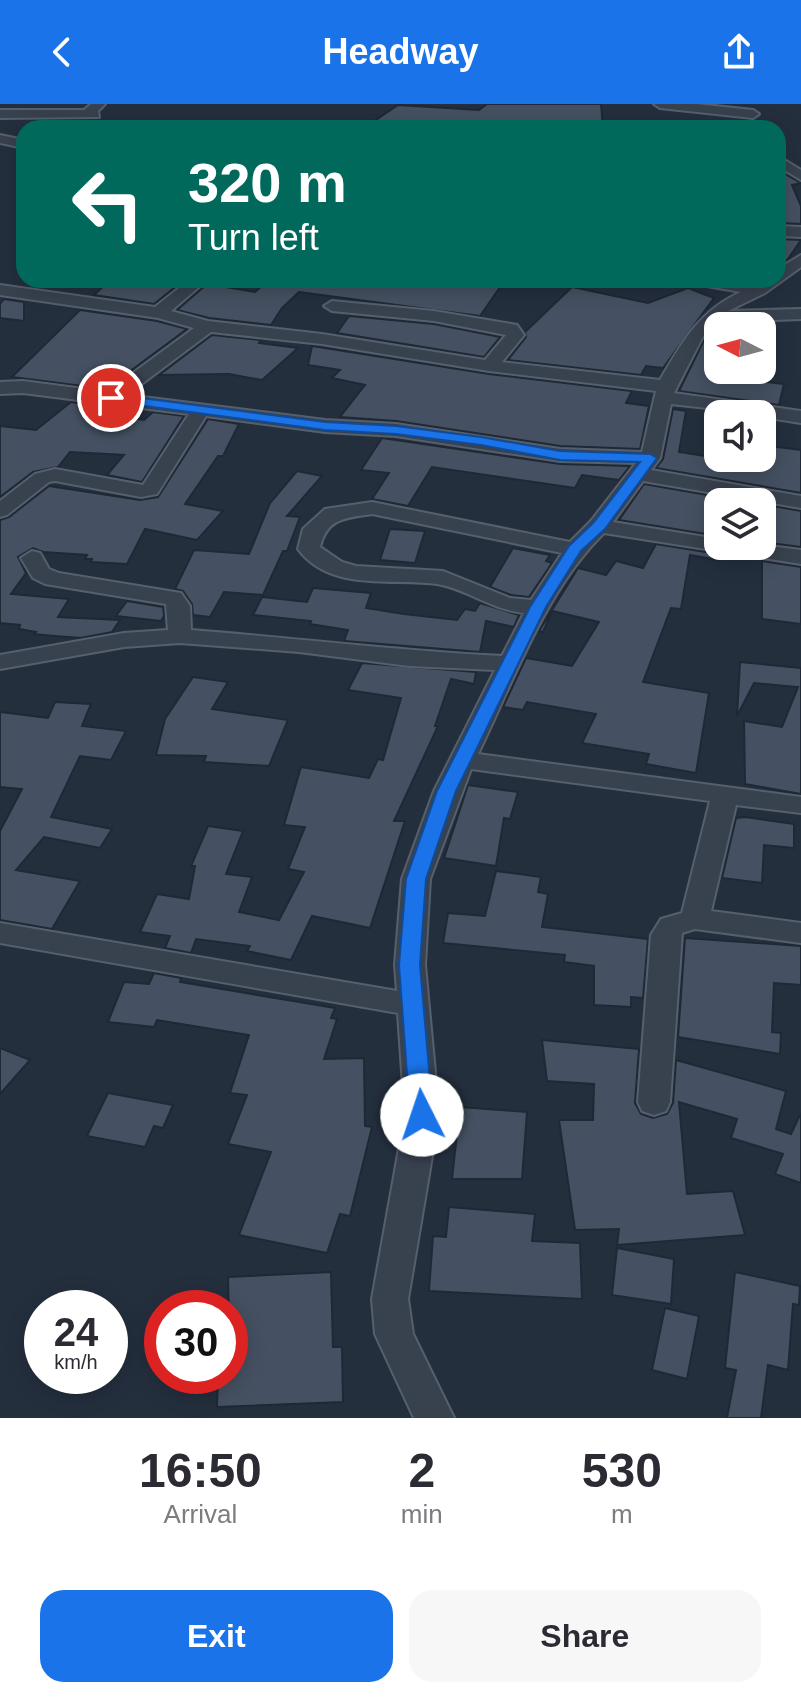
<!DOCTYPE html>
<style>
:root{--surface:#fff;--page:#f7f7f7;--text:#2b2b33;--muted:#7c7c81;--accent:#1a73e8}
body{margin:0;font-family:Arial,sans-serif;background:var(--page);color:var(--text);height:100vh;display:flex;flex-direction:column;font-size:30px;white-space:nowrap}
*{box-sizing:border-box;margin:0}
p{font-size:26px;color:var(--muted)}
.icon{flex:none;width:44px;height:44px;fill:none;stroke:currentColor;stroke-width:2;stroke-linecap:round;stroke-linejoin:round}
.map{position:relative;height:1314px;overflow:hidden}
.sheet{display:flex;flex-direction:column;background:var(--surface);flex:1}
.sheet>*{flex:none}
.hud{position:absolute;left:16px;top:16px;width:770px;height:168px;border-radius:24px;box-shadow:0 4px 20px #0003;background:#00695c;color:#fff;overflow:hidden}
.needle{width:52px;rotate:276deg}
.controls{position:absolute;left:704px;top:208px;display:grid;gap:16px}
.controls a{display:grid;place-items:center;width:72px;height:72px;border-radius:16px;background:var(--surface);box-shadow:0 4px 20px #0003;font-size:40px}
.speed{position:absolute;left:24px;top:1186px;display:flex;gap:16px;font-size:40px;font-weight:700;text-align:center}
.speed>*{display:grid;place-content:center;width:104px;height:104px;border-radius:50%;background:var(--surface);box-shadow:0 4px 20px #0003;line-height:1}
.speed small{font-size:20px;font-weight:400}
.speed .limit{border:12px solid #d22;background:#fff;color:#111}
.pin{position:absolute;display:grid;place-items:center;width:68px;height:68px;color:#fff;margin:-34px;border:4px solid #fff;border-radius:50%;box-shadow:0 2px 8px #0007}
.me{position:absolute;width:88px;margin:-44px;rotate:356deg;stroke-linejoin:round;filter:drop-shadow(0 0 6px #0008)}
.turn{display:flex;align-items:center;gap:28px;height:168px;padding:0 40px;font-size:36px}
.turn .icon{width:104px;height:104px;stroke-width:2.5}
.turn b{display:block;font-size:56px;line-height:68px}
.eta{display:flex;justify-content:space-evenly;align-items:center;height:136px;text-align:center}
.eta b{font-size:48px;font-weight:800;line-height:56px}
.primary-button{display:flex;gap:16px;margin-top:auto;padding:16px 40px}
.primary-button a{flex:1;height:92px;border-radius:24px;background:var(--accent);color:#fff;font-size:32px;font-weight:800;line-height:92px;text-align:center}
.primary-button a+a{background:var(--page);color:var(--text)}
header{display:flex;justify-content:space-between;align-items:center;height:104px;padding:0 40px;background:var(--accent);color:#fff;font-size:36px;font-weight:800}
.map>svg:first-child{display:block}
.building{fill:#455162;stroke:#1f2835;stroke-width:2}
.lines{fill:none;stroke-linecap:round;stroke-linejoin:round}
.street-casing{stroke:#565f6c;stroke-width:4}
.street{fill:#38414e;fill-rule:evenodd}
.route{fill:#1a73e8;stroke:#114b97;stroke-width:2}
</style>
<header><svg class="icon" aria-label="back" viewBox="0 0 24 24"><path d="M15 5l-7 7 7 7"/></svg>Headway<svg class="icon" aria-label="share" viewBox="0 0 24 24"><path d="M12 15V3M7 8l5-5 5 5M5 13v7h14v-7"/></svg></header>
<div class="map">
<svg width="801" height="1314" viewBox="0 0 801 1314">
<rect width="100%" height="100%" fill="#242f3e"/>
<!-- building -->
<g class="building">
<path d="M487,0h114l2,24h-239l34,-23 81,5z"/>
<path d="M778,66l23,13 -9,2 9,21v18l-23,-1z"/>
<path d="M778,135l23,1 -13,19 -10,6z"/>
<path d="M110,176h74l-30,24 -60,-9z"/>
<path d="M269,176h236l-25,36 -181,-24 -17,16 -11,17 -62,-7 -32,-8 30,-26 48,8z"/>
<path d="M572,183l76,16 40,-15 26,10 -51,70 -17,-2 -5,9 -133,-15 18,-23 -1,-5z"/>
<path d="M4,195l20,3v19l-24,-3v-14z"/>
<path d="M80,206l77,11 30,8 -81,60 -94,-12z"/>
<path d="M349,212l85,8 66,13 -16,20 -147,-24z"/>
<path d="M715,223h3l-1,49 67,8 -5,21 -100,-14 25,-51z"/>
<path d="M212,231l49,5 -2,3 39,5 -36,32 -33,-6 -70,1z"/>
<path d="M312,242l177,28 143,17 -6,12 23,3 -9,43 -80,-3 -164,-25 -56,-4 25,-32 -33,-7 8,-8 -32,-5z"/>
<path d="M71,298l30,4 -7,6 50,8 9,-8 31,4 -42,66 -35,-7 17,-20 -54,-3 -12,15 -25,5 -33,25v-71l36,4z"/>
<path d="M673,305l13,2 -7,41 39,6h44v-13l39,5v43l-145,-25 7,-9z"/>
<path d="M208,315l31,5 -16,32h-5l-33,48 38,7 -26,29 -52,-11 -18,35 -36,-2 1,-3h-7l2,-4 -44,-3 -10,-4 -15,9 8,16 -15,21 58,5 -11,18 62,3 -8,12 -31,6 -26,-2 -21,-2 2,-2 -17,-3 1,-4 -20,-2v-103l9,-3 40,-31 91,14 18,-3z"/>
<path d="M382,334l178,26 70,2 -11,14 -37,-5 -7,13 -143,-21 -24,39 -36,-7 17,-26 -28,-3z"/>
<path d="M297,367l25,5 -35,40 13,1 -13,34h-4l-20,44 -39,-3 -14,25 -17,-2 -1,-11 -9,-13 -8,-2 19,-39 55,4 21,-51z"/>
<path d="M644,380l104,18h-30v34l-99,-16z"/>
<path d="M762,400l39,7v36l-39,-5z"/>
<path d="M390,425l35,2 -10,32 -35,-3z"/>
<path d="M656,440l62,10v6l-28,-5 -9,54 -10,-1 -28,74 66,11 -13,80 -50,-9 3,-10 -67,-11 14,-29 -69,-12 -4,8 -20,-3 23,-49 46,8 27,-44 -47,-11 -9,21 -4,-1 39,-63 28,7 10,-14 27,7z"/>
<path d="M513,444l37,7 -4,6 6,2 -23,34 -18,-2 -21,-8z"/>
<path d="M762,457l39,6v57l-39,-5z"/>
<path d="M313,484l58,5 -5,15 38,6 53,6 8,-11 10,2 5,-8 39,12 -5,12 -28,-6 -6,31 -136,-11 4,-11 -38,-6 1,-3 -58,-6 9,-18 45,5z"/>
<path d="M127,497l36,6 1,9 -3,5 -45,-5z"/>
<path d="M740,558l61,6v126l-56,-10 -1,-63 38,6 16,-40 -44,-4 -17,33z"/>
<path d="M362,559l114,9 -2,12 -23,-5 -16,47h3l-44,95h11l-35,107 -58,-12 -21,44 -44,-9 3,-5 -54,-7 -5,14 -26,-5 5,-12 -30,-4 17,-38 32,5 6,-33h-4l17,-40 35,5 -17,43 26,3 -13,35 40,8 25,-48 -16,-3 17,-42 -21,-2 17,-58 68,11 9,-19 5,1 18,-62 -53,-8z"/>
<path d="M193,573l35,5 -16,27 76,11 -19,46 -65,-4 2,-6 -50,-1 9,-36z"/>
<path d="M55,598l36,2 -9,22 44,5 -15,29 -31,-4 -29,61 61,12 -12,19 -56,-11 -28,33 64,11 -28,48 -52,-9v-89l22,-42 -22,-2v-75l48,6z"/>
<path d="M468,681l50,7 -8,27 -6,-1 -8,48 -52,-8z"/>
<path d="M745,713l49,7v24l-30,-3 -2,38 -40,-5 14,-60z"/>
<path d="M496,767l45,6 -3,15 10,2 -6,33 106,12 -5,59 -12,-1v10l-37,-2v-39l-30,-4 1,-7 -122,-12 5,-30 37,3z"/>
<path d="M685,834l116,8v39l-27,-2 -2,49 9,1 -1,21 -102,-17z"/>
<path d="M154,869l27,5 -1,4 155,26 -4,10 6,1 -13,40 40,-1 1,68 7,1 -22,89 -10,-2 -13,39 -88,-18 32,-83 -43,-8 19,-49 -17,-2 19,-58 -92,-15 -3,7 -46,-5 16,-40 25,2z"/>
<path d="M542,936l97,9 -4,54 6,11 12,4 14,-4 6,-11 3,-43 110,31 -10,38 15,5 10,-21v70l-26,-9 8,-20 -52,-16 6,-19 -58,-17 8,92 46,-3 12,44 -128,10 2,-16 -44,1 -16,-110h34l1,-36 -47,-3z"/>
<path d="M0,944l30,12 -30,34z"/>
<path d="M108,989l65,12 -10,23 -9,-2 -9,21 -58,-11z"/>
<path d="M460,1003l67,5 -5,67h-70z"/>
<path d="M449,1103l86,7 -3,27 48,2 2,56 -153,-8 4,-55 13,1z"/>
<path d="M617,1144l57,11 -3,45 -59,-9z"/>
<path d="M331,1168l2,75h9l1,55 -126,5 1,-31h12l-2,-99z"/>
<path d="M735,1168l65,14 -1,19 -6,-1 -5,66 -20,-5 -7,53h-34l9,-48 -11,-2z"/>
<path d="M665,1204l34,8 -12,63 -35,-9z"/>
</g>
<g class="lines">
<!-- street casing -->
<g class="street-casing">
<g id="street">
<path d="M91,0h14l-7,7 1,6 -99,1v-8h84z"/>
<path d="M654,0h42l57,6 6,4 -6,4 -93,-10z"/>
<path d="M0,31l24,5v8l-24,-5z"/>
<path d="M778,52l23,14v10l-23,-14z"/>
<path d="M778,122l23,1v10l-23,-1z"/>
<path d="M801,151v12l-36,26 -37,18 73,-2v10l-85,3 -14,16 -28,55 127,18v12l-39,-6v-3l-91,-10 -11,54 -9,12 150,26v12l-158,-27 -30,41 105,17v7l44,-1 39,5v14l-197,-31c-58,56 -91,149 -126,221l323,43v16l-65,-8 -25,106 90,12v20l-106,-14 -13,4 -12,169 -4,9 -12,4 -12,-4 -4,-9 13,-167 10,-16 21,-6 28,-112 -239,-32 -41,110 -5,86 14,150 -31,184 5,35 41,84h-40l-39,-84 -3,-35 33,-184 -7,-102 -398,-70v-20l397,68 -2,-26 7,-86 32,-88 61,-121 -86,-4 -110,-14 -119,-9 -56,4 -124,22v-14l124,-22 44,-3 -2,-26 -121,-20 -12,-6 -12,-20 11,-7 8,2 9,16 10,4 122,20 9,13 1,24c104,8 207,21 311,26l22,-43c-32,-3 -57,-24 -87,-29 -46,-6 -107,8 -139,-35l5,-20 22,-20 47,-7 198,40 21,-21 45,-58 -76,-2 -164,-25 -71,-4 -119,-16 -49,78 -16,3 -86,-16 -6,1 -42,33 -7,2v-16l35,-27 20,-5 88,16 46,-71 -166,-21 -23,1v-12l23,-1 84,11 87,-64 -36,-10 -158,-23v-10l155,22 34,-27h18l-36,31 37,10 114,13 163,26 21,-25 -72,-14 -102,-10 -8,-5 8,-5 102,10 83,14 7,10 -22,27 158,18c22,-38 40,-70 81,-88l-40,-7 -8,-5h36l27,5 6,-5h16v-11zM211,228l111,12 167,27 167,20 -14,61 -82,-3 -164,-25 -71,-4 -198,-25zM372,410l190,39 -31,47 -21,-2 -67,-27 -87,-5 -14,-4 -22,-15c7,-29 25,-29 52,-33z"/>
</g>
</g>
<!-- street -->
<use href="#street" class="street"/>
</g>
<!-- route -->
<path class="route" d="M111,290l214,28 71,4 85,11 79,14 90,3 7,4 -52,71 -24,22 -35,56 -90,184 -30,88 -6,86 13,150 -3,6 -8,3 -9,-3 -3,-6 -11,-150 7,-86 31,-88 93,-184 39,-61 25,-24 46,-60 -80,-2 -79,-15 -85,-11 -71,-4 -218,-29 -2,-3z"/>
</svg>
<div class="controls">
<a><svg class="needle" viewBox="-14 -14 28 28"><path d="M0-13l5 13h-10z" fill="#e53935"/><path d="M0 13l5-13h-10z" fill="#7c7c81"/></svg></a>
<a><svg class="icon" aria-label="sound" viewBox="0 0 24 24"><path d="M4 9h4l5-4v14l-5-4H4zM17 9q2 3 0 6"/></svg></a>
<a><svg class="icon" aria-label="layers" viewBox="0 0 24 24"><path d="M12 4l9 5-9 5-9-5zM3 14l9 5 9-5"/></svg></a>
</div>
<div class="speed"><div>24<small>km/h</small></div><div class="limit">30</div></div>
<div class="pin" style="left:111px;top:294px;background:#d93025"><svg class="icon" aria-label="arrive" viewBox="0 0 24 24"><path d="M6 21V4h12l-3 4 3 4H6"/></svg></div>
<svg class="me" style="left:422px;top:1011px" viewBox="-20 -20 40 40"><circle r="19" fill="#fff"/><path d="M0-13L10 11 0 6-10 11z" fill="#1a73e8"/></svg>
<div class="hud">
<div class="turn"><svg class="icon" aria-label="left" viewBox="0 0 24 24"><path d="M17 20v-9H6M10 6l-5 5 5 5"/></svg><div><b>320 m</b>Turn left</div></div>
</div>
</div>
<section class="sheet">
<div class="eta">
<div><b>16:50</b><p>Arrival</p></div>
<div><b>2</b><p>min</p></div>
<div><b>530</b><p>m</p></div>
</div>
<div class="primary-button"><a>Exit</a><a>Share</a></div>
</section>
